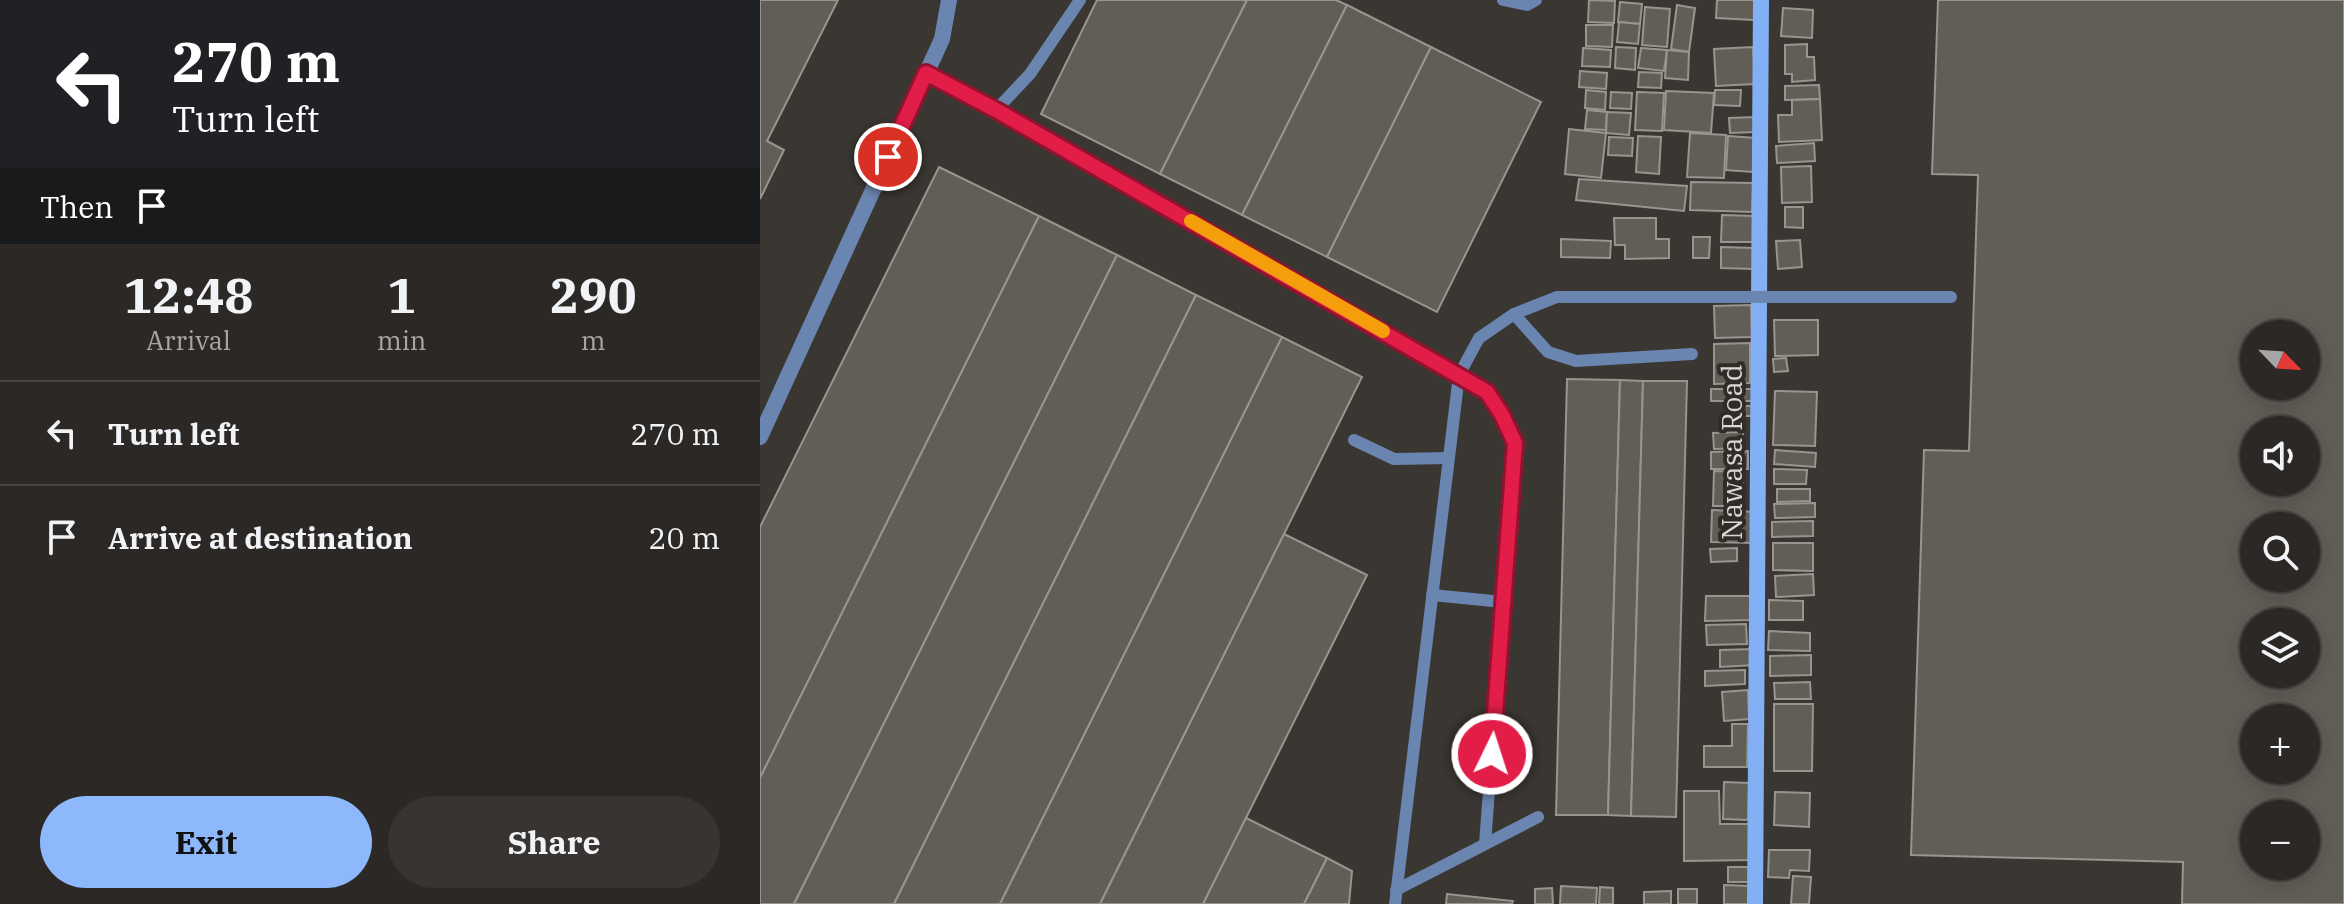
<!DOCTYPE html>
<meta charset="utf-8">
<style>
:root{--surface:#2c2825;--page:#383432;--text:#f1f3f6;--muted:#a6a6a7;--line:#484442;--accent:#8db9fc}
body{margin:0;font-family:"IBM Plex Serif",serif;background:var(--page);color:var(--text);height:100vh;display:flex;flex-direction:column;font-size:30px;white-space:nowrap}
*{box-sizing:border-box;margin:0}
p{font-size:26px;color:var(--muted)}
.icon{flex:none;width:44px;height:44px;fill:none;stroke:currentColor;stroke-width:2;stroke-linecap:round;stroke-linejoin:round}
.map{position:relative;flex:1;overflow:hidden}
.details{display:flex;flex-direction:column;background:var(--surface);width:760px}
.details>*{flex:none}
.hud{background:#202124;color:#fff;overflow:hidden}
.needle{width:52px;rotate:115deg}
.fabs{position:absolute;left:1480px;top:320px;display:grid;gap:16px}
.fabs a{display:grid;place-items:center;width:80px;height:80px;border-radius:50%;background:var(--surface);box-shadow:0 4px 20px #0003,0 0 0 2px var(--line);font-size:40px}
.pin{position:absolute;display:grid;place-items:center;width:68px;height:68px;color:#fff;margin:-34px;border:4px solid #fff;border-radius:50%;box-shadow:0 2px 8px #0007}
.me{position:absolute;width:88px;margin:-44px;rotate:4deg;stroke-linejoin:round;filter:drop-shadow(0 0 6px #0008)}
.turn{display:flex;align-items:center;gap:28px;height:168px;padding:0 40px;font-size:36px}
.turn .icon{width:104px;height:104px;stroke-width:2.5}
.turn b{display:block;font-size:56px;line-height:68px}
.then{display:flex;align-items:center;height:76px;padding:0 40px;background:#0003;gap:16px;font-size:30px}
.eta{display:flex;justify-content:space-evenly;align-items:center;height:136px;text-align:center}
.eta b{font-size:48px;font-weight:700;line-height:56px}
.primary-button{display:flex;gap:16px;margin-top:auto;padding:16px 40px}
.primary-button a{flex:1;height:92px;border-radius:48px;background:var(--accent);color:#111;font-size:32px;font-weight:700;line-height:92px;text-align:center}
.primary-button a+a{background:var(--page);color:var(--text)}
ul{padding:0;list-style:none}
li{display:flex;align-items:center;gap:24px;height:104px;padding:0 40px;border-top:2px solid var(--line)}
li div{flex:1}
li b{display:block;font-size:30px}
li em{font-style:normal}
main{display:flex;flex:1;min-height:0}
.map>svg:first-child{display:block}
.building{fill:#615d57;stroke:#99948f;stroke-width:2;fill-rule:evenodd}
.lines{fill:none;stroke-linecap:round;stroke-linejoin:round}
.lane{stroke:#6985b0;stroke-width:12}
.street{stroke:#6985b0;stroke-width:16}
.secondary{stroke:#83b0f5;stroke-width:16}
.lane-bridge{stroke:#6985b0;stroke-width:12}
.route-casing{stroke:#92132f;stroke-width:20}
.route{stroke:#e11d48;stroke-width:14}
.slow{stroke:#f59e0b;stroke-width:14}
.labels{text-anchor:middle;stroke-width:8;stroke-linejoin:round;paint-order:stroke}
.street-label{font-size:28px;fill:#d9d7d4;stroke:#302c27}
</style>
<main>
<section class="details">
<div class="hud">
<div class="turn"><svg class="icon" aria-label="left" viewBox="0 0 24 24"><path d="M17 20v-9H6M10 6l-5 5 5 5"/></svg><div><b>270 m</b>Turn left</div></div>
<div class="then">Then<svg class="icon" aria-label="arrive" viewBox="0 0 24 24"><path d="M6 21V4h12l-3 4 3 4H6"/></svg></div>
</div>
<div class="eta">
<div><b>12:48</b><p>Arrival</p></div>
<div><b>1</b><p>min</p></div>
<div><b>290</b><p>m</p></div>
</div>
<ul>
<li><svg class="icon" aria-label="left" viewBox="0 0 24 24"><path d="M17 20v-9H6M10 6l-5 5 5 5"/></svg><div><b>Turn left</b></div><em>270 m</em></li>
<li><svg class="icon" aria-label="arrive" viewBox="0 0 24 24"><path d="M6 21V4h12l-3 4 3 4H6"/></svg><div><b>Arrive at destination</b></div><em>20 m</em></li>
</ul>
<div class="primary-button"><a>Exit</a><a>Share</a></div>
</section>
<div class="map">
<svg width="1584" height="904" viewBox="0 0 1584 904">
<rect width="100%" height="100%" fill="#3a3631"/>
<!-- building -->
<g class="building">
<path d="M0,0h78l-71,141 17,9 -24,49z"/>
<path d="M337,0h150l-87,174 -119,-60z"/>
<path d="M487,0h89l11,5 -105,210 -82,-41z"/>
<path d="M829,0l26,1 -1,22 -26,-1z"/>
<path d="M957,0h38l-1,20 -38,-2z"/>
<path d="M1178,0h406v904h-162l1,-42 -272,-7 13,-405 45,1 9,-276 -46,-1zM1494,334h52v52h-52zM1494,430h52v52h-52zM1494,526h52v52h-52zM1494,622h52v52h-52zM1494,718h52v52h-52zM1494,814h52v52h-52z"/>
<path d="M860,2l22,2 -2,20 -22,-2z"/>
<path d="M587,5l84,42 -104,210 -85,-42z"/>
<path d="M917,5l18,3 -6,44 -18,-3z"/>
<path d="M885,7l25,2 -3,38 -25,-2z"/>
<path d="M1023,8l30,2 -1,28 -31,-2z"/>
<path d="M859,22l21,2 -2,20 -21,-2z"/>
<path d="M826,25h27l-1,22 -26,-1z"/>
<path d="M1047,44v13h7l1,23 -23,2v-8h-7v-29z"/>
<path d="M671,47l110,55 -104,210 -110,-55z"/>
<path d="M856,47l20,1 -1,22 -20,-2z"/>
<path d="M993,47l2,37 -39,2 -2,-37z"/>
<path d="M823,48l28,2 -1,17 -28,-1z"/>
<path d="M881,48l26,2 -3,21 -26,-3z"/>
<path d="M907,50l22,2 -1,28 -23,-2z"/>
<path d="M820,71l27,2 -1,16 -27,-2z"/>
<path d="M879,72l23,1 -1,15 -23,-1z"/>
<path d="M1059,85l1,14 -35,1v-14z"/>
<path d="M826,90l20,2 -1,18 -20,-2z"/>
<path d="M955,90h26l-1,16 -26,-1z"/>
<path d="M906,91l48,2 -3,40 -47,-3z"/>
<path d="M851,92l21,1 -1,16 -21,-1z"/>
<path d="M877,92l27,1 -2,38 -27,-1z"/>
<path d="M1060,99l2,41 -43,2 -1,-27h14v-15z"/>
<path d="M827,110l20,2 -1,18 -21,-1z"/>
<path d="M847,112l24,1 -2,22 -23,-2z"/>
<path d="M995,117l1,15 -26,1 -1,-15z"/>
<path d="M809,129l37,4 -5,45 -36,-4z"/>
<path d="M930,133l36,2 -2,43 -37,-1z"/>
<path d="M878,136l23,1 -2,37 -23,-2z"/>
<path d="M968,136l28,2 -3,34 -27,-2z"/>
<path d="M849,137l24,1 -1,18 -24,-1z"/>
<path d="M1054,143l1,18 -38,2 -1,-17z"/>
<path d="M1051,166l1,36 -30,1 -1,-36z"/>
<path d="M179,167l100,49 -279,562v-251z"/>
<path d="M819,179l108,7 -3,25 -108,-11z"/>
<path d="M931,182l62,1 -1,29 -62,-2z"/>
<path d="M1025,207h18v21l-18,-1z"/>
<path d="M962,215l33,1v26h-34z"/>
<path d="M279,216l78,39 -323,649h-34v-126z"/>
<path d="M854,218h42v21h13v19l-44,1v-14h-10z"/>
<path d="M933,237h17l-1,21h-16z"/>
<path d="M801,239l50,2 -1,17 -49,-1z"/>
<path d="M1040,240l2,27 -24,2 -2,-28z"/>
<path d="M961,247l34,1 -1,21 -33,-1z"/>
<path d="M357,255l79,40 -302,609h-100z"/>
<path d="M436,295l86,42 -282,567h-106z"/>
<path d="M991,305l1,32 -37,1 -1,-32z"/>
<path d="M1014,320h44v35l-43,1z"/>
<path d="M522,337l80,40 -78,157 -184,370h-100z"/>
<path d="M990,343v40l-36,1v-40z"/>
<path d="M1026,358l2,13 -14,1 -1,-13z"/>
<path d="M807,379l53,1 -12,435h-52z"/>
<path d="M860,380l23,1 -12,435 -23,-1z"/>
<path d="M883,381h44l-11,436 -45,-1z"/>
<rect x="951" y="389" width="41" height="12"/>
<path d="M1015,391l42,1 -2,54 -42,-1z"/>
<rect x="970" y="406" width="23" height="10"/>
<path d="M983,432v16l-29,1 -1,-16z"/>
<path d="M1015,450l41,3 -1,14 -41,-3z"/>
<path d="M988,451v18h-37v-17z"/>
<path d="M1014,469l33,1 -1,14h-32z"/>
<path d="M954,471l29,1 -1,34h-29z"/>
<path d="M1017,489h33v12l-33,1z"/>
<path d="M1055,503v14l-40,1 -1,-14z"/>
<path d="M952,510l43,2 -1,31 -43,-1z"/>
<path d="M1053,521v15l-41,1v-15z"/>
<path d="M524,534l83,41 -121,243 -43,86h-103z"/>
<path d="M1013,543h40v28l-40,-1z"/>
<path d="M977,548v13l-26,1 -1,-13z"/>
<path d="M1053,574l1,21 -38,2 -1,-21z"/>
<path d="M946,596h44v24l-45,1z"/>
<path d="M1009,600l34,1v19h-34z"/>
<path d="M986,624l1,20 -40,1 -1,-20z"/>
<path d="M1009,631l41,2v18l-42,-1z"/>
<path d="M995,649v16l-35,2v-17z"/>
<path d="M1051,655v20l-41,1v-20z"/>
<path d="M985,670v14l-40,2v-15z"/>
<path d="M1050,682l1,17h-36l-1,-16z"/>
<path d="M988,690l1,29 -25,2 -2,-29z"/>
<path d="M1014,704h39l-1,67h-38z"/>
<path d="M972,724h16l-1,43h-43v-21h28z"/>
<path d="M964,782l25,1 -1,37 -25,-1z"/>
<path d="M924,791h35l1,33h31v36l-67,1z"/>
<path d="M1015,792l35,1 -1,34 -35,-2z"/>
<path d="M486,818l81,40 -23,46h-101z"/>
<path d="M1009,850h41l-1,21 -19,-1 -1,8 -21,-1z"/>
<path d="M567,858l25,13 -3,33h-45z"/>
<rect x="968" y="867" width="23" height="15"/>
<path d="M1033,876l18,1 -2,27h-18z"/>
<path d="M964,885l26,1v18h-26z"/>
<path d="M801,886l36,2 -1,16h-36z"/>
<path d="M840,887l13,1v16h-14z"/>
<path d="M792,888l1,16h-18v-15z"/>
<rect x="918" y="889" width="19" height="15"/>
<path d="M911,891v13h-27v-12z"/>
<path d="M687,894l66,7 -1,3h-66z"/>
</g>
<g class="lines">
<!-- lane -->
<g class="lane">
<path d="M743,0l24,5 9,-5"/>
<path d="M166,73l70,37 463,265 -64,529"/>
<path d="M236,110l34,-36 50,-74"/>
<path d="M1159,297h32"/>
<path d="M754,314l34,38 28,9 116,-7"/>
<path d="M594,440l40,19 54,-1"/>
<path d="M672,595l71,7"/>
<path d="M725,844l30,-401 -13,-28 -15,-23 -28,-17 20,-37 35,-24 43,-17"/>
<path d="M636,890l142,-73"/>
</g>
<!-- street -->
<path class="street" d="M0,437l182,-398 7,-39"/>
<!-- secondary -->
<path class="secondary" d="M995,904l6,-904"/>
<!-- lane-bridge -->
<path class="lane-bridge" d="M797,297h362"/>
</g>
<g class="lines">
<!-- route casing -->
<g class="route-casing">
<path id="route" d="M128,157l38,-84 70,37 491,282 15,23 13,28 -23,311"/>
</g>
<!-- route -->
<use href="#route" class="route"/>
<!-- slow -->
<path class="slow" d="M431,221l192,110"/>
</g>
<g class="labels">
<!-- street labels -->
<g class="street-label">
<text transform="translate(972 452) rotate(-90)" y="10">Nawasa Road</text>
</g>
</g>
</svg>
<div class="fabs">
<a><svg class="needle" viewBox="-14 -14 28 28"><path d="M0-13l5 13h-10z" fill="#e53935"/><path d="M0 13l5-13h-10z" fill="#a6a6a7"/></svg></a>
<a><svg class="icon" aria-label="sound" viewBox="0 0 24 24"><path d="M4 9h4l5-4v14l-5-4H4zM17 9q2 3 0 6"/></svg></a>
<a><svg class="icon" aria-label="search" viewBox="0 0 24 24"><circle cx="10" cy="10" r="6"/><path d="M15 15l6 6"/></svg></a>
<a><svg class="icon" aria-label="layers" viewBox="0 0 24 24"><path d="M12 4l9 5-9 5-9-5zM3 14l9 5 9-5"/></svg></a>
<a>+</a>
<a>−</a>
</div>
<div class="pin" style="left:128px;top:157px;background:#d93025"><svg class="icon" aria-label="arrive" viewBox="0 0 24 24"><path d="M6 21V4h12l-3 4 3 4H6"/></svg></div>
<svg class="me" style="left:732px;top:754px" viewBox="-20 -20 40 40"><circle r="17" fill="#e11d48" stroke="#fff" stroke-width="3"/><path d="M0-11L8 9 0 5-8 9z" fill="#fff"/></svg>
</div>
</main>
